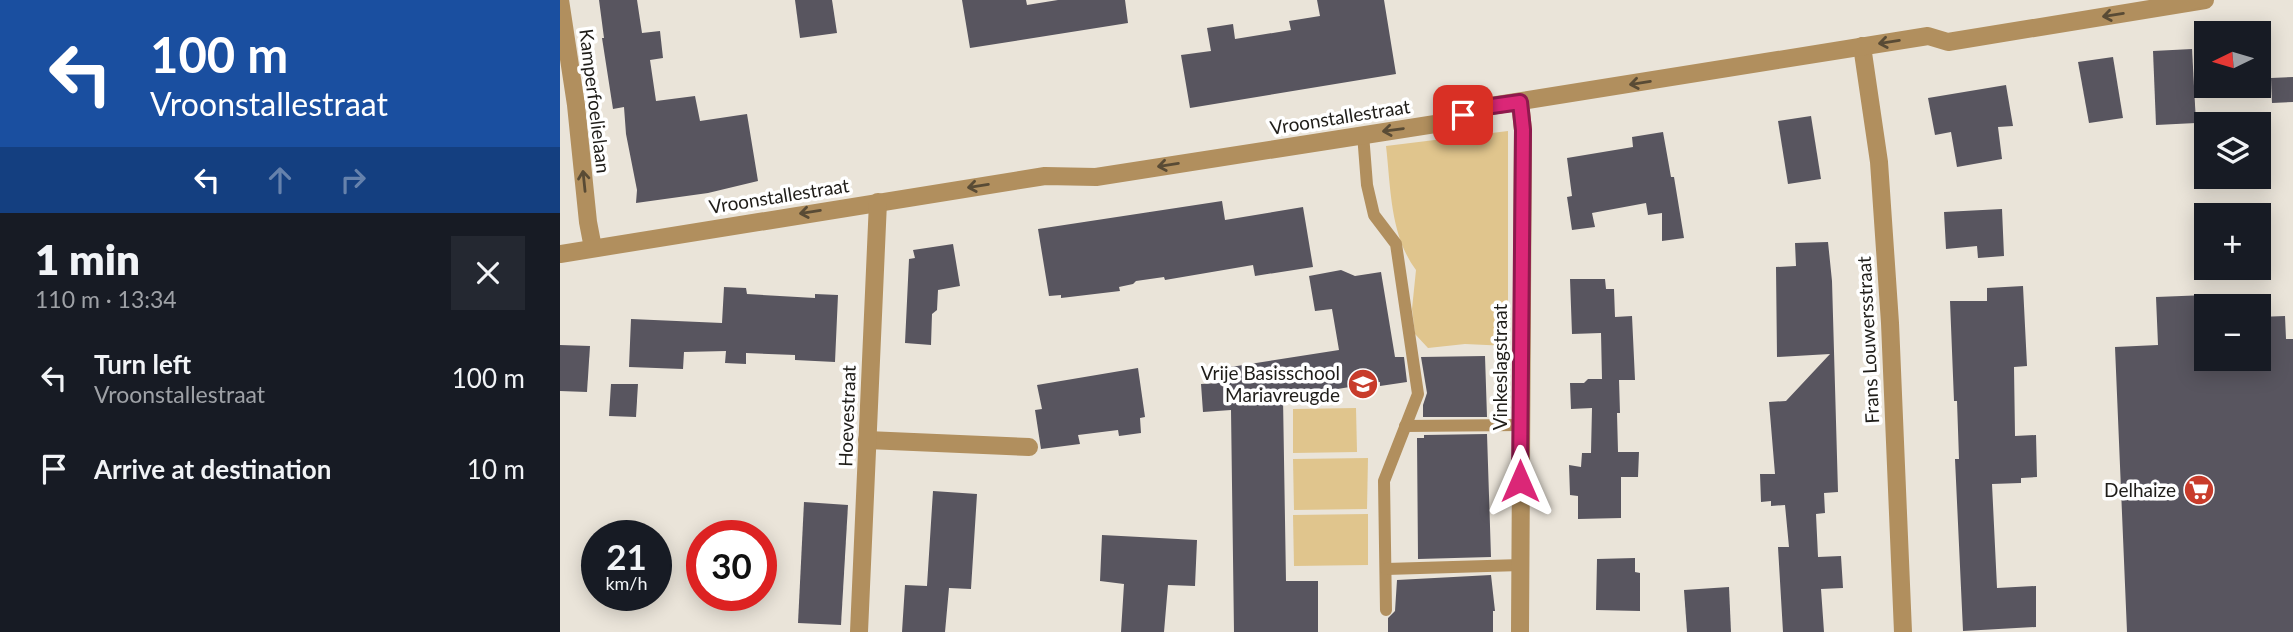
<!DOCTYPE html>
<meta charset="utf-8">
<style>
:root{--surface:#171b24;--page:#242831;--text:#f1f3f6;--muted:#9ea1a6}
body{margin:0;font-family:Lato,sans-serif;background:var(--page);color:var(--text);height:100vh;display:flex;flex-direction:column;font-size:26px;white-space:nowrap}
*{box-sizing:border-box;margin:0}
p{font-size:23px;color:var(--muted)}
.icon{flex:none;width:38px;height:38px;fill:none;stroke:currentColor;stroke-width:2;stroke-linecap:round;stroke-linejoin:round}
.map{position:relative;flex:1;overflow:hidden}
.sheet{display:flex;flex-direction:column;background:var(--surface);width:560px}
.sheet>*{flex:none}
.top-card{background:#1a4fa0;color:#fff;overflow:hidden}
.needle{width:46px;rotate:265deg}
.fabs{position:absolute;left:1634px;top:21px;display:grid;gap:14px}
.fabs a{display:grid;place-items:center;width:77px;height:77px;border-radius:0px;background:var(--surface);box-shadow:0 4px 18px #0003;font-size:35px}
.speed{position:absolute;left:21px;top:520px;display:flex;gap:14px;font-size:35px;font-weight:700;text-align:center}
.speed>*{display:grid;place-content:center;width:91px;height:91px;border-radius:50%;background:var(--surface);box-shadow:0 4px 18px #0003;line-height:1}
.speed small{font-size:18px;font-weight:400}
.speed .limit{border:10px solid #d22;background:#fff;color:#111}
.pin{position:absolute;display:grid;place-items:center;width:60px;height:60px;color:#fff;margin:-30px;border-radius:14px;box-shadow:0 4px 10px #0006}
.me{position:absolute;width:77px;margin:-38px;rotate:0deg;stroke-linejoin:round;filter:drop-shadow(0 0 5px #0008)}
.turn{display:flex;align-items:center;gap:24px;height:147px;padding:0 35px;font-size:32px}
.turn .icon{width:91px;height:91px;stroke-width:2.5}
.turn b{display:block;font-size:49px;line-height:60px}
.lanes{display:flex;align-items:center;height:66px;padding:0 35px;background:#0003;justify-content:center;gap:35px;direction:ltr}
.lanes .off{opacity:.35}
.round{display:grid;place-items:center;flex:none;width:74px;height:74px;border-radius:0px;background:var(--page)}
.summary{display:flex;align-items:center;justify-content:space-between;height:119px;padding:0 35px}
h1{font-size:42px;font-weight:800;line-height:52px}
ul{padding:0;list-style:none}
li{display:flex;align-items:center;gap:21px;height:91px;padding:0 35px}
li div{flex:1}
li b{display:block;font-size:26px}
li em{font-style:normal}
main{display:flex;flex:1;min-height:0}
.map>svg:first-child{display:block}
.green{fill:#e0c58d}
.building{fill:#58555f}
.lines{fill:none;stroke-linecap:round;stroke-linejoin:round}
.service{stroke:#b18f5e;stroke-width:12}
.minor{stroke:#b18f5e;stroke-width:18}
.oneway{stroke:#594b35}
.route-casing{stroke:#8e194d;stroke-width:18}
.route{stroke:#db2777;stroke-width:12}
.labels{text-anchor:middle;stroke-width:7;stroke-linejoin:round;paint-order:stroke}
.street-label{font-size:19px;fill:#1f1d19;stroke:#fff}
.poi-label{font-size:19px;fill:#1f1d19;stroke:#fff;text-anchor:end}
</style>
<main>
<section class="sheet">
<div class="top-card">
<div class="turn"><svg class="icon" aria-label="left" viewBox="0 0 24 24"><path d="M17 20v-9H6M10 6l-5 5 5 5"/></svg><div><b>100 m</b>Vroonstallestraat</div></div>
<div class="lanes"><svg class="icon" aria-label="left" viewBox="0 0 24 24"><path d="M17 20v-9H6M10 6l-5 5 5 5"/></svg><svg class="icon off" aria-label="ahead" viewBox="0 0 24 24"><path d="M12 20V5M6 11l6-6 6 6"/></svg><svg class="icon off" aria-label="right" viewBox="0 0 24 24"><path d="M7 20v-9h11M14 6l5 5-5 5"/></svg></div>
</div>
<div class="summary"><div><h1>1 min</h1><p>110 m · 13:34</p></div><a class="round"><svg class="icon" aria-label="close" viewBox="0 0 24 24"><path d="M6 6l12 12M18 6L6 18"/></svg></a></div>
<ul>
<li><svg class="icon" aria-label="left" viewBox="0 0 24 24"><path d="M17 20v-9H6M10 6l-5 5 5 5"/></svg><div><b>Turn left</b><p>Vroonstallestraat</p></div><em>100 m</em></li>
<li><svg class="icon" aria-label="arrive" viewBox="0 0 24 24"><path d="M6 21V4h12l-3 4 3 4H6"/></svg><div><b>Arrive at destination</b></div><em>10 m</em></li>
</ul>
</section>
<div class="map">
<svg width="1733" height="632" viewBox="0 0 1733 632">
<rect width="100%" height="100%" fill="#eae4d9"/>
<!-- green -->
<g class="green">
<path d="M948,131v215l-43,-2 -37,4 -13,-14 -3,-25 4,-39c-26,-35 -25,-81 -30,-124z"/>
<path d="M796,408l1,44 -64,1v-44z"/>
<path d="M808,458l-1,51 -73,1 -1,-51z"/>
<path d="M808,514v51l-74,1 -1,-51z"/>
</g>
<!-- building -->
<g class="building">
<path d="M39,0h38l5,33 18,-2 3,27 -13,2 6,41 39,-5 5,25 47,-7 11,67 -50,12 -72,10 1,-13 -11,-56 -2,-27 -11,2 -11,-71h2z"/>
<path d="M235,0h37l5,33 -37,5z"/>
<path d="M402,0h64l1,5 31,-5h67l3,23 -158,25z"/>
<path d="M757,0h67l12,74 -206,34 -9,-53 30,-4 -4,-23 26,-4 2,15 56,-9 -2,-9 31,-5z"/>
<path d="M1632,49l4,74 -40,2 -3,-74z"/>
<path d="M1553,57l10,61 -34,5 -11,-61z"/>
<path d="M1733,77v25l-21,1 -1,-25z"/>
<path d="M1446,85l7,41 -15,1 4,32 -45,8 -6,-35 -16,3 -7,-37z"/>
<path d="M1251,116l10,63 -33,5 -10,-63z"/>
<path d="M1103,132l8,45h3l10,61 -22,3v-28l-14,2 -2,-12 -54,10 3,14 -23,3 -5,-33 5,-1 -5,-38 66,-11 -1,-10z"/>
<path d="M662,201l3,19 78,-13 10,60 -58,9 -2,-11 -88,15 -1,-3 -28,4 -3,3 -14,3 1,4 -59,7v-3l-12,1 -11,-67z"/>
<path d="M1442,209l2,47 -26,2 -1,-12 -31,3 -2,-37z"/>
<path d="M1268,242l4,39 6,211 -14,1 1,20 -9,1 2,43 23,-1 2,32 -22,1 3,43h-41l-5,-85h11l-4,-42 -14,1v-5l-10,1 -1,-28h15l-6,-72 17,-1 44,-47 -53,3 -1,-90 20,-1 -1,-23z"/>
<path d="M393,244l7,42 -22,4 -1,20 -5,4 -1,31 -26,-2 4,-84 6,-1 -2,-8z"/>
<path d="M781,270l14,6 26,-4 14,85h9l3,25 -27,4v-4l-97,16 3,183h32v51h-84l-3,-222 -28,2 -2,-28 17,-1v-14l121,-19 -7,-41 -17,2 -6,-35z"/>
<path d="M1010,279h35l1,10h8l1,28 17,-1 3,64h-16l1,33h-3l1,39h21l-1,25h-17v41l-43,1v-23l-8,-1 -1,-30 12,2 1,-14h9l1,-45 -21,1 -1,-26h14l4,-4h14l-1,-46 -29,1z"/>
<path d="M1463,286l4,80 -13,1 1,69 21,-1 1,42 -16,1v5l-29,1 5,104 39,-2v41l-73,4 -8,-172h4l-2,-58h-3l-4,-100h37v-13z"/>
<path d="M164,287l22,1 1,6 68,4v-4l23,1 -3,67 -40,-2v-5l-49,-2v11l-21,-1 1,-12 -42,1 -1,17 -54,-2 2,-48 91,4z"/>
<path d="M1647,295v64h52v-42l26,-1 1,23h7v293h-166l-12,-285 43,-2 -2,-48z"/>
<path d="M0,345l30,1 -3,46 -27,-1z"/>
<path d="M925,356l2,61h-64v-12l4,-12 -6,-36z"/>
<path d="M578,368l7,49 -5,1 1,15 -22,3 -1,-6 -40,5 2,9 -39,5 -6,-39 7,-1 -5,-24z"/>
<path d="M51,384h27l-2,33 -27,-1z"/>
<path d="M927,434l4,123 -73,2 -1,-121h7v-3z"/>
<path d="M373,491l44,3 -6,95 -22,-1 -4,44h-43l3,-47 22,1z"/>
<path d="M244,502l44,3 -7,120 -43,-2z"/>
<path d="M542,535l95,5 -2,46 -27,-1 -4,47h-43l3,-48 -24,-3z"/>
<path d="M1075,558v14l5,1v38l-44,-1 1,-51z"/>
<path d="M931,575l4,36h-2v21h-105v-14l7,-7 2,-31z"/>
<path d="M1169,587l2,45h-44l-3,-42z"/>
</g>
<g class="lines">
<!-- service -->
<g class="service">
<path d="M803,134l4,51 7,30 22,29 22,150 -34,87 2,129"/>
<path d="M845,426l115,-1"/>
<path d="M826,569l135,-4"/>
</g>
<!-- minor -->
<g class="minor">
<path d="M0,0l16,105 12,117 5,26"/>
<path d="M1302,46l17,116 11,161 13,309"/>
<path d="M960,102l3,28 -3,502"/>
<path d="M0,254l485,-78 51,1 352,-55 30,-14 450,-72 20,6 257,-42"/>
<path d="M307,440l162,7"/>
<path d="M299,632l19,-430"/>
</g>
</g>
<!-- one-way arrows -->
<defs><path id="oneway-shaft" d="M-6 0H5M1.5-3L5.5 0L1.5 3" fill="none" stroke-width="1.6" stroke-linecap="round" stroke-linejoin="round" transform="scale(1.75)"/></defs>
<g class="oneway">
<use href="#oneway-shaft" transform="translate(1553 15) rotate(171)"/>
<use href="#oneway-shaft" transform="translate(1329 42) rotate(171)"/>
<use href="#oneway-shaft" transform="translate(1080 83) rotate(171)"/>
<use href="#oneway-shaft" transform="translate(833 130) rotate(172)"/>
<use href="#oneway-shaft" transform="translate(608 165) rotate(171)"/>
<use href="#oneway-shaft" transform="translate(24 181) rotate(-96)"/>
<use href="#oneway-shaft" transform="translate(418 186) rotate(171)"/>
<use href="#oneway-shaft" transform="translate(250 212) rotate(171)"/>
</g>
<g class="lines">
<!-- route casing -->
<g class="route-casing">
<path id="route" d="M903,115l15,-7 42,-6 3,28 -3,351"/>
</g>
<!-- route -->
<use href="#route" class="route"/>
</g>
<!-- icons -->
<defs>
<g id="school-disc" transform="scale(1.575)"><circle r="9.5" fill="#c83c2b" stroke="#fff"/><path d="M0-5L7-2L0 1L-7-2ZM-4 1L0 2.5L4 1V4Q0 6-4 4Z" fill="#fff"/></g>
<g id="supermarket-disc" transform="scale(1.575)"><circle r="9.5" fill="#c83c2b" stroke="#fff"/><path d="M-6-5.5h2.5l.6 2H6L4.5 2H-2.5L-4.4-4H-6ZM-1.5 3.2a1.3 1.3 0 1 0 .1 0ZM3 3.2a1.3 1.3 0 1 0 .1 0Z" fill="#fff"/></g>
</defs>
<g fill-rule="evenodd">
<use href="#school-disc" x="803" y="384"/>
<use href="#supermarket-disc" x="1639" y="490"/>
</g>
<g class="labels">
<!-- street labels -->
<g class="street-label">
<text transform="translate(35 101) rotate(83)" y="7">Kamperfoelielaan</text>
<text transform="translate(780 117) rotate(-9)" y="7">Vroonstallestraat</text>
<text transform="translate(219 196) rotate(-9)" y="7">Vroonstallestraat</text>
<text transform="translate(1308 340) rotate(-93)" y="7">Frans Louwersstraat</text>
<text transform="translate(940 367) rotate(-90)" y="7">Vinkeslagstraat</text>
<text transform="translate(287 416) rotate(-88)" y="7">Hoevestraat</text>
</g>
<!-- poi labels -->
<g class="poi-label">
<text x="780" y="380">Vrije Basisschool<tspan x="780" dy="22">Mariavreugde</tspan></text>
<text x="1616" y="497">Delhaize</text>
</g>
</g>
</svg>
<div class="fabs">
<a><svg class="needle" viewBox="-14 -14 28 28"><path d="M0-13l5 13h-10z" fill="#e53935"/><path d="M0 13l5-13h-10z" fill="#9ea1a6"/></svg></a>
<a><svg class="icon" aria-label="layers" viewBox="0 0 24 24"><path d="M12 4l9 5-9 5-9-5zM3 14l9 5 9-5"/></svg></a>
<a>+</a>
<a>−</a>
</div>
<div class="speed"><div>21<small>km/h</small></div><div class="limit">30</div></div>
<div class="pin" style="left:903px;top:115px;background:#d93025"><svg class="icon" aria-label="arrive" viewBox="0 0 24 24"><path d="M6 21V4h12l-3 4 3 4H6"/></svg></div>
<svg class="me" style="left:960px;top:481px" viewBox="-20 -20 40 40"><path d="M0-17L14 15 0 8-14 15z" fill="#db2777" stroke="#fff" stroke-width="4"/></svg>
</div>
</main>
